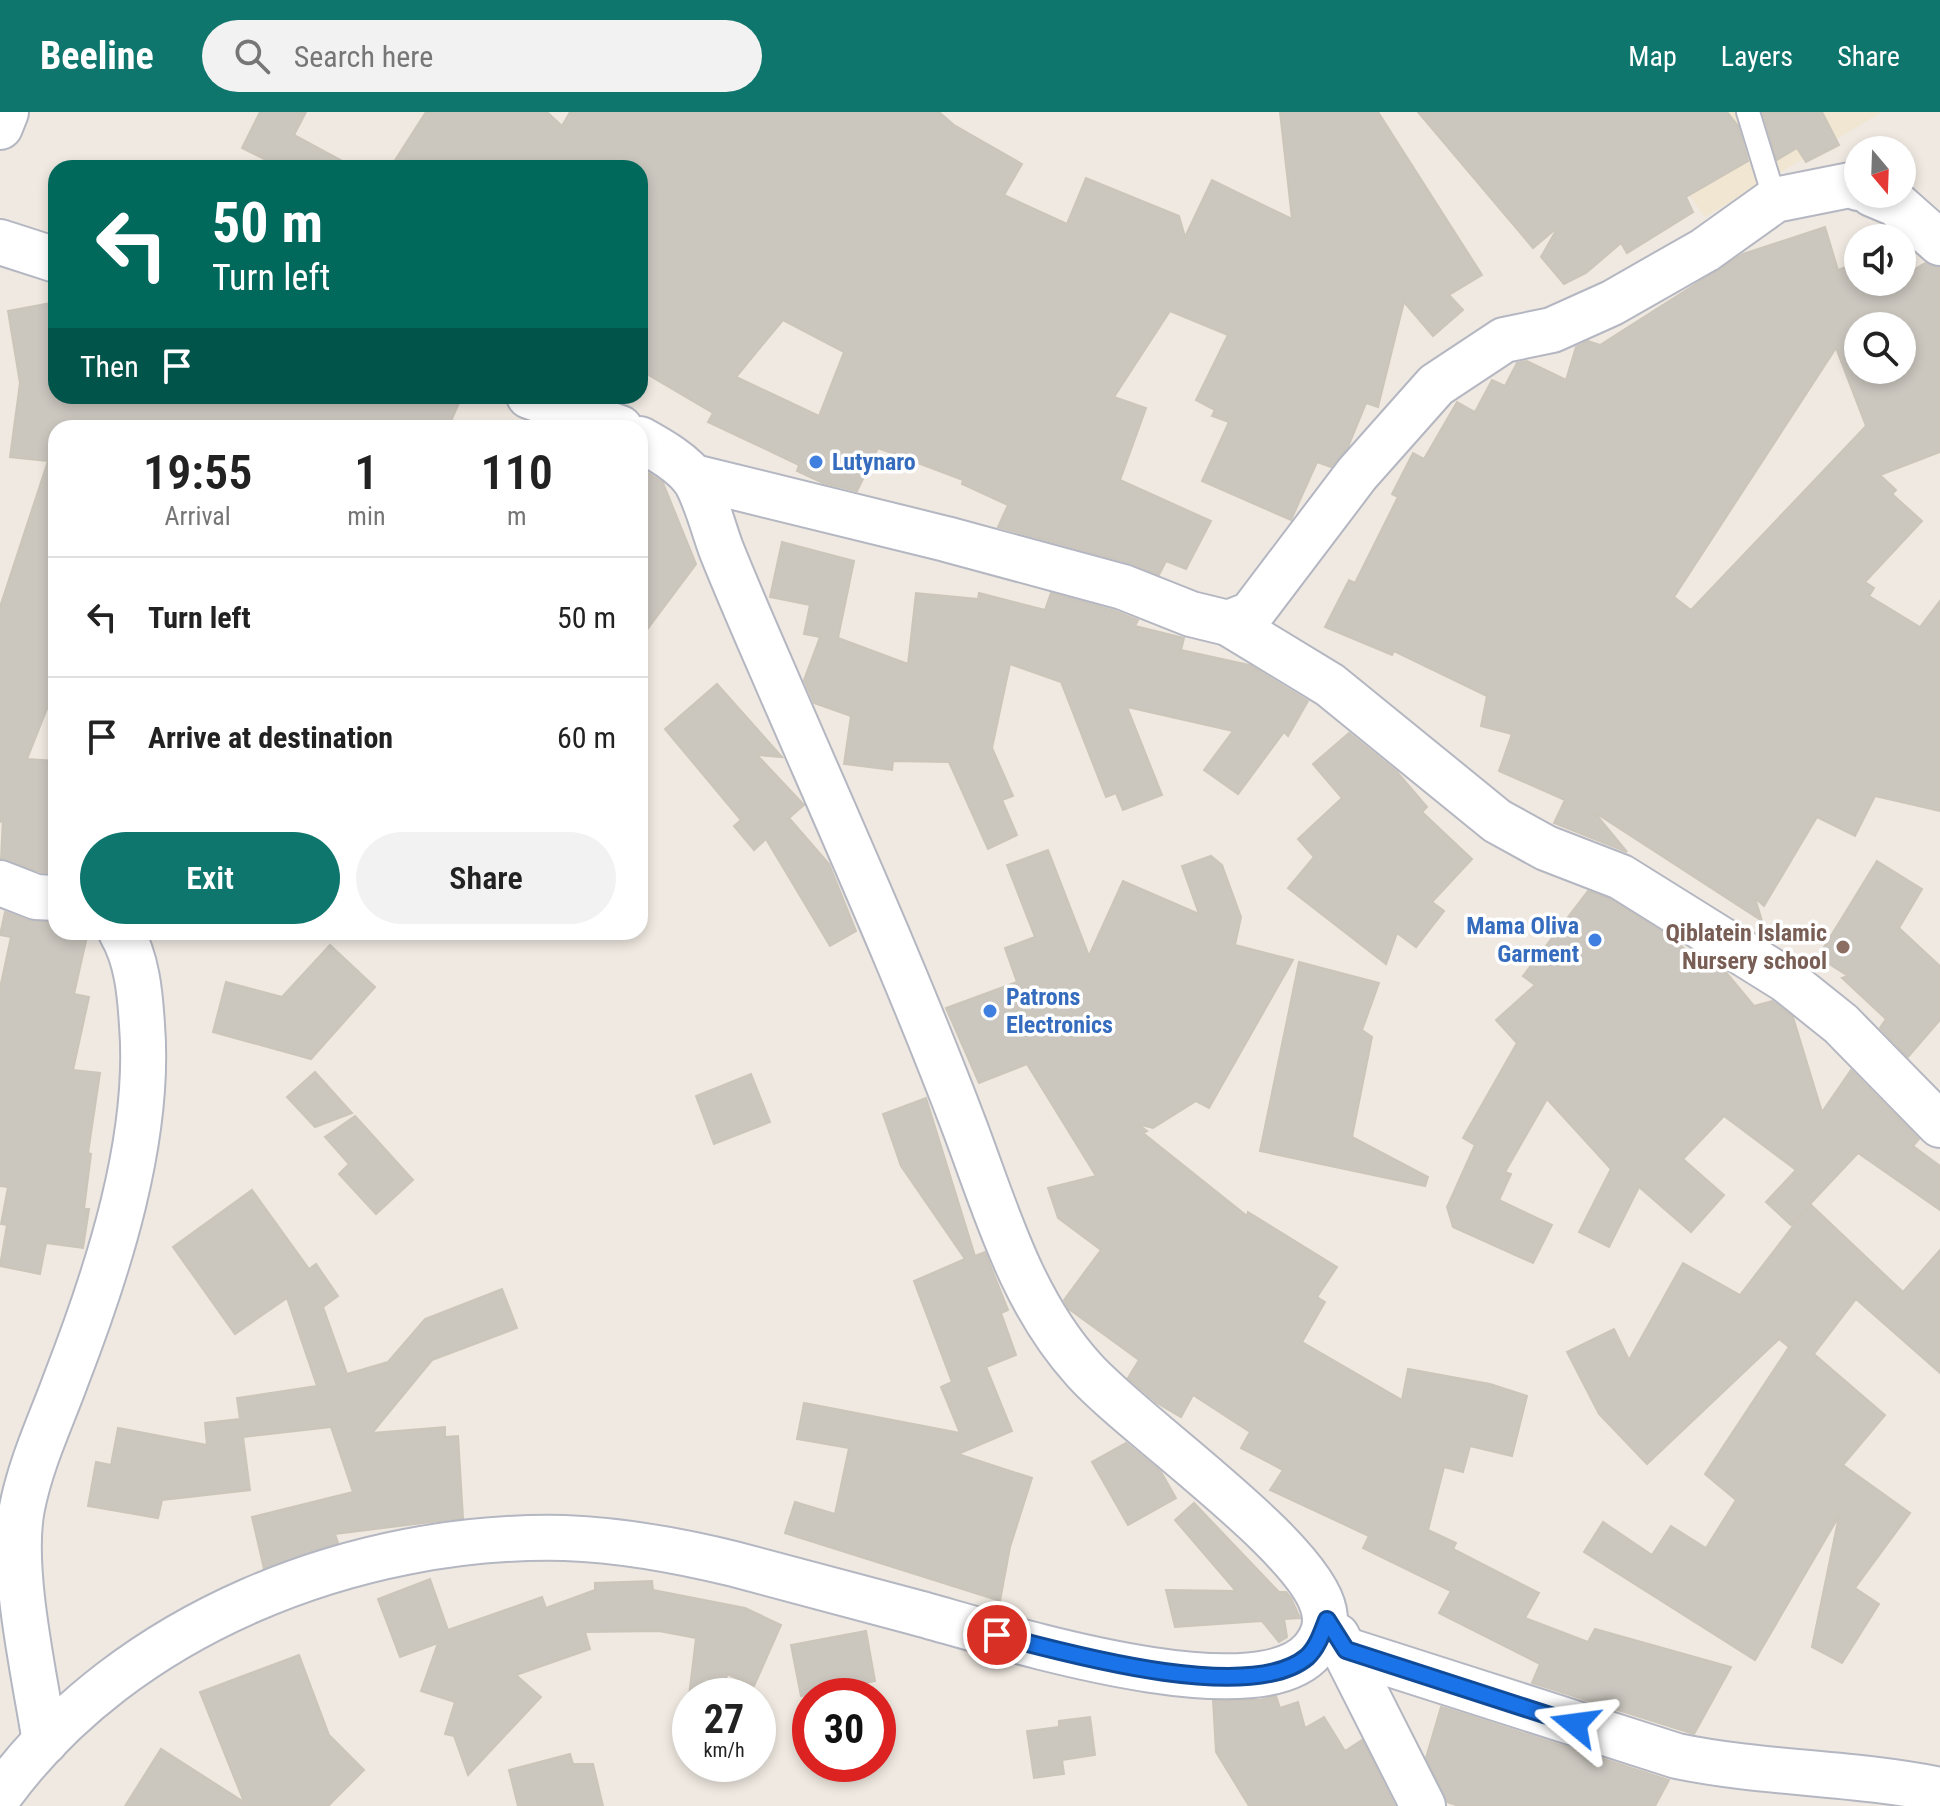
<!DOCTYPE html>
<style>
:root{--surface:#fff;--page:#f2f2f2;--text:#222;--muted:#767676;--line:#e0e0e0;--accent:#0f766e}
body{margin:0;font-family:"Roboto Condensed",sans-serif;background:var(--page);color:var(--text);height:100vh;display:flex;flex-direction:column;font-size:30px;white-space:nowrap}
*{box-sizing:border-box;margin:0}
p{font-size:26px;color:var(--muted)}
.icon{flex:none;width:44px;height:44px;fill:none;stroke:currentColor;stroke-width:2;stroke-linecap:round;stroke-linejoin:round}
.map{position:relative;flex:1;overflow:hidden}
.sheet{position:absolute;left:48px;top:308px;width:600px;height:520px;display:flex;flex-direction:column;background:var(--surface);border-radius:24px;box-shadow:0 4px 12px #0003}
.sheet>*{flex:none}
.top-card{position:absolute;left:48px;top:48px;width:600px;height:244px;border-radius:24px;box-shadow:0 4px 12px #0003;background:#00695c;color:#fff;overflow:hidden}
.needle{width:52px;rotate:161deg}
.controls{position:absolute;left:1844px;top:24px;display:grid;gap:16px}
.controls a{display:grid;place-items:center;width:72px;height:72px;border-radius:50%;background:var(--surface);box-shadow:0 4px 12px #0003;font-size:40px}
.speed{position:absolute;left:672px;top:1566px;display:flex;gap:16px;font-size:40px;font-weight:700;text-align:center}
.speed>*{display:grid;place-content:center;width:104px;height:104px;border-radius:50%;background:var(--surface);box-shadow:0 4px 12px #0003;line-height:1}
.speed small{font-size:20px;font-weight:400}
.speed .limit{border:12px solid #d22;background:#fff;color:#111}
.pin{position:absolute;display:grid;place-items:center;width:68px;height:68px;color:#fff;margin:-34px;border:4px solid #fff;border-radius:50%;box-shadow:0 2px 8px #0007}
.me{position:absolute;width:88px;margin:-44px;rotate:286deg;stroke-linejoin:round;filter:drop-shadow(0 0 6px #0008)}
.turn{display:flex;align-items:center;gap:28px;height:168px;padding:0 32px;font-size:36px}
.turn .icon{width:104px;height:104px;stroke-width:2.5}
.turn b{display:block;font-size:56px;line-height:68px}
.then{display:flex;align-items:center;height:76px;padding:0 32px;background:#0003;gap:16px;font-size:30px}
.eta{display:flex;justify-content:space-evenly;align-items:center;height:136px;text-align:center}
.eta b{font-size:48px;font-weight:600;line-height:56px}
.cta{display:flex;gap:16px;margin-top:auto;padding:16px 32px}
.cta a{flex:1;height:92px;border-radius:48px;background:var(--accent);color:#fff;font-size:32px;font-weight:600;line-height:92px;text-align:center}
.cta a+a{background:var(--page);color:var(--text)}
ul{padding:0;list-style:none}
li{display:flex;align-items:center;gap:24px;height:120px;padding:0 32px;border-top:2px solid var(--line)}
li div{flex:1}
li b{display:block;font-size:30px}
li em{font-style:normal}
header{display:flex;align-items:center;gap:48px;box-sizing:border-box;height:112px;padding:0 40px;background:var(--accent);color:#fff}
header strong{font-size:38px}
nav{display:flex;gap:44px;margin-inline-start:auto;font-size:28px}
.search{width:560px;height:72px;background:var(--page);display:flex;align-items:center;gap:20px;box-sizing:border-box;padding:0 28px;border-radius:44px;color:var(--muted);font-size:30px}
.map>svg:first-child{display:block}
.education{fill:#f0e6d1}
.building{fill:#cbc7bf;stroke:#cbc5ba;stroke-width:2;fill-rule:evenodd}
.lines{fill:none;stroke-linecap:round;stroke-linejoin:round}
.service-casing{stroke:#b4b7c1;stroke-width:26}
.minor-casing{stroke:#b4b7c1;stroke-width:48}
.secondary-casing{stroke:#b4b7c1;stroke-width:48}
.service{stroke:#fff;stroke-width:22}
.minor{stroke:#fff;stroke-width:44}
.secondary{stroke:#fff;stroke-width:44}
.route-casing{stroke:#114b97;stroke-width:20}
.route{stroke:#1a73e8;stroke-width:14}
.shop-dot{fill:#3f7fe0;stroke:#fff;stroke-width:3}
.education-dot{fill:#8d6e63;stroke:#fff;stroke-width:3}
.labels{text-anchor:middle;stroke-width:7;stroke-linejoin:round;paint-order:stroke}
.shop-label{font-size:24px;font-weight:bold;fill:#366cbe;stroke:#fff;text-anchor:start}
.education-label{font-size:24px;font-weight:bold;fill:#785e54;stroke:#fff;text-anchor:end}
</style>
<header>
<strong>Beeline</strong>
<div class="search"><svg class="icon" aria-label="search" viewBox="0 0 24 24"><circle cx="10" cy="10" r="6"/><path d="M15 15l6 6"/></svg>Search here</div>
<nav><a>Map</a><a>Layers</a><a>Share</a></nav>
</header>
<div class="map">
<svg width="1940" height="1694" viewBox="0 0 1940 1694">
<rect width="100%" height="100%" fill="#efe9e1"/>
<!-- education -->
<path class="education" d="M1628,0h254l-177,105z"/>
<!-- building -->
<g class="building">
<path d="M260,0h46l-12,23 61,33h-73l-40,-20z"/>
<path d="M426,0h121l15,14 8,-14h369l15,13 68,39 -18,31 63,29 19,-46 93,38 6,21 27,-57 80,39 -12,-107h98l104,163 -33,20 14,15 -30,26 -29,-34 -26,105 -12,-4 -18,44 -17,20 -14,-5 -26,58 -89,-39 27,-59 -17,-6 3,-6 -19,-10 32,-65 -58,-24 -56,86 32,11 -26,72 91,41 -25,48 -20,-8 -7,14 -29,-12 -132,-36 10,-22 -46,-21 1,-4 -85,-32 -21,43 -34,-8 -26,-12 2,-6 -91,-43 5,-9 -73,-43v-202h-250zM783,208l61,32 -25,64 -83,-39z"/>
<path d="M1418,0h309l11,14 10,35 -62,36 7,15 -66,41 -6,-10 -35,30 -22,11 -23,-27 17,-30 -25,21z"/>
<path d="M1822,0l17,33 -33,17 -9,-14 -20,12 -14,-47z"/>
<path d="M1825,115l13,43 8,-3 6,15h50v-5l23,-14 15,4v185l-60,23 16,15 -4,4 30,27 -57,61 9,6 -5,8 51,31 20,-26v210l-65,-15 -20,40 -38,-19 -53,89 -9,-8 7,23 -168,-109 33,40 -73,-29 11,-23 -66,-29 13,-37 -31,-8 6,-30 -93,-45 -2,4 -67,-28 24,-47 6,3 43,-86 -6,-3 21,-41 11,6 33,-57 18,10 17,-32 13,6 12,-23 10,-2 39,19 10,-33 12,-6 12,4 143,-91zM1858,214h44v44h-44zM1836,236l30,78 -175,184 -17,-13z"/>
<path d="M56,190v94h406l-14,32h-392v258l-29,73 29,2v112l-15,-1 -40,-13 2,-40 -3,3v-215l48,-146 -38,-4 10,-74 -12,-72z"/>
<path d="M640,356l23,15 33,81 -56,75z"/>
<path d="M782,430l72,19 -16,77 70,26 8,-71 62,6 1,-6 66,17 6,-17 64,18 23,9 -3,6 49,12 -3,12 68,15 59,36 -20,35 -4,-4 -46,62 -34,-24 29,-39 -106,-24 35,88 -39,15 -7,-17 -10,4 -45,-115 -51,-18 -18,84 21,48 -11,4 15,35 -29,14 -39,-87 -56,-1 -1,9 -48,-6 7,-48 -37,-13 -10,-23 16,-43 -16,-3 6,-29 -40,-8z"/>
<path d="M717,572l65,73 -25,-2 47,50 -15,13 40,46 27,67 -26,15 -64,-107 -12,11 -20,-24 7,-6 -76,-91z"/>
<path d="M1349,621l48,39 30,35 -5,5 50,47 -40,43 12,9 -28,36 -19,-14 -11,31 -98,-76 26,-31 -16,-18 44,-41 -29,-34z"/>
<path d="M1048,738l41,106 34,-75 76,33 -17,-48 29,-10 11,9 19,52 -6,28 58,15 -84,148 -13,-7 -43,27 -15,-4 9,7 -4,2 104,83 1,-4 89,55 -20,30 8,5 -23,40 100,58 6,-31 82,15 37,12 -15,60 -42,-10 -7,26 -19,-5 -16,63 28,13 -3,6 86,44 -14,25 63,24 7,-13 136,38 -37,67 -162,-51 8,-19 -101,-51 12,-22 -88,-43 6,-12 -99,-46 13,-20 -42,-22 9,-16 -57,-37 -12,22 -24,-14 -29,-25 11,-18 -70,-51 -5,-9 37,-50 -43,-32 -10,-30 48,-12 -69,-112 -48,19 -33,-75 71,-26 -12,-34 30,-11 -28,-72z"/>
<path d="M1877,749l45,28 -23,39 41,38v54l-32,37 -28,-29 6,-9 -44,-41 6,-2 -30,-19z"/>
<path d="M1588,779l22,8 61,38 32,28 5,-4 17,10 29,35 18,-5 21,16 29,95 29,-42 68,69 -6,7 27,20v44l-82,-57 -48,51 93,88 37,-42v123l-84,-74 -42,55 71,61 -42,50 67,48 -55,75 24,16 -37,59 -30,-16 27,-131 -84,144 -171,-108 19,-30 49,33 19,-29 35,22 30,-48 -31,-26 84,-127 -10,-8 -132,125 -48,-50 -32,-62 47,-23 15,31 54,-97 57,32 67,-87 -16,17 -25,-23 30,-32 -72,-54 -41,43 41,36 -33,37 -52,-45 -30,60 -30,-15 32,-63 -64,-70 -42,73 6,2 -12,26 53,25 -19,38 -80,-36 -6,-20 28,-62 -12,-7 54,-95 -21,-23 39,-35 -12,-9z"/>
<path d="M5,800l22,8 29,3v9h32l-14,62 15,3 -16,73 27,3 -12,80 3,1 -7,55h5l-6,39 -37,-5 -6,31 -40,-8 7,-41 -6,-1 7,-37 -8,-1v-198l11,-51 -11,-2z"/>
<path d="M330,833l45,42 -64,72 -98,-27 13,-50 56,15z"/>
<path d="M1299,850l80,21 -17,47 10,7 -20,100 76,40 -3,9 -165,-35z"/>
<path d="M315,960l37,41 -37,14 -28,-30z"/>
<path d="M751,962l19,48 -56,22 -18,-48z"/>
<path d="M926,986l49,158 10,-4 23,58 -7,3 15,42 -30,12 26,64 -54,23 74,24 -22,69 -10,54 -215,-68 10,-31 40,12 14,-66 -52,-9 7,-36 156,30 -19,-46 11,-5 -38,-101 51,-22 -64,-93 -18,-52z"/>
<path d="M355,1004l58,64 -37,34 -37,-40 10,-10 -24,-27z"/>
<path d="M252,1078l57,79 7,-5 22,32 -15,11 24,67 41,-12 37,-43 77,-30 15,39 -85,32 -60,73 73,-6v10l13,-1 5,82 -128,16 3,9 -74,26 -12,-52 101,-25 -22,-65 -88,10 7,53 -88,10 -4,18 -70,-12 8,-44 15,3 7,-37 89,17 -2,-22 35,-4 -3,-21 80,-12 -30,-88 -52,36 -62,-87z"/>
<path d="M1126,1331l35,29 15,26 -48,27 -36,-63z"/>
<path d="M1194,1391l85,89h7l5,6 9,20 -16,1 3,18 -8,5 -17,-21 -87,6 -9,-37 70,1 -61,-71z"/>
<path d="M430,1467l18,51 94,-33 4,11 49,-18v-7l57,-2 1,9 92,18 36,17 -27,61 -27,-12 -3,22h-35l7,-58 -37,-7 -74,1 5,17 -74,26 25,22 -73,78 -14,-39 -9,-2 10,-32 -34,-11 17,-48 -38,14 -22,-58z"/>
<path d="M866,1519l9,50 -74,15 -10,-51z"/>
<path d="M299,1543l30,80 35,35 -36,36h-203l36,-57 83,53 -44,-110z"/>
<path d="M1276,1584l4,12 18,-6 7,26 19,-11 21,34 17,-11 33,66h-146l-33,-54 -3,-52h47z"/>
<path d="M1441,1595l26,8 202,65 -14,26h-196l-12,-4 -21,-44z"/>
<path d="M1090,1605l5,38 -33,5 2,14 -30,4 -7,-47 32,-4v-6z"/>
<path d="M570,1642l3,10h20l10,42h-85l-9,-36z"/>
</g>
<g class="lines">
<!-- service casing -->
<g class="service-casing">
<path id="service" d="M1748,0l27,88"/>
</g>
<!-- minor casing -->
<g class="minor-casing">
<g id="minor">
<path d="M1872,82l24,10 44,39"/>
<path d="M694,365l252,62 177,48 68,27 37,9 23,-9 106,-140 79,-89 68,-45 48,-10 60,-27 93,-53 70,-50 75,-15 8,3"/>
<path d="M1228,511l102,62 167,136 49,27 75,29 165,103 55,44 99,101"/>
<path d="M0,771l36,14 20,1"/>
<path d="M1337,1524l86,170"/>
<path d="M1346,1538l331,106c87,18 176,16 263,34"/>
<path d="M45,1630c-10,-65 -35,-172 -23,-234 9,-46 29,-87 45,-131 41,-106 84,-238 75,-352 -2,-32 -5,-66 -21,-93"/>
</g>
</g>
<!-- secondary casing -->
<g class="secondary-casing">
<g id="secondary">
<path d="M0,15l6,-15"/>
<path d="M0,130l56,18"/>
<path d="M529,284l91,32"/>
<path d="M0,1683c125,-172 356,-262 565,-257 55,2 116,13 169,26 60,16 120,32 180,48 79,21 341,107 399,38 10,-13 14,-24 11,-39 -12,-63 -190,-185 -240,-241 -62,-68 -87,-157 -119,-242 -59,-156 -128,-308 -194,-461 -17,-39 -34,-78 -50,-118 -8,-22 -14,-47 -25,-67 -11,-18 -38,-33 -56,-43"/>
</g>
</g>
<!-- service -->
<use href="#service" class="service"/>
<!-- minor -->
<use href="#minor" class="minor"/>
<!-- secondary -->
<use href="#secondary" class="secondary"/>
</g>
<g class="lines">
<!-- route casing -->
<g class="route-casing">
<path id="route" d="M997,1523c68,18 253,70 310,22 10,-9 15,-24 20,-37l19,30 229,74"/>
</g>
<!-- route -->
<use href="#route" class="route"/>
</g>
<!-- markers -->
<g class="shop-dot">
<circle cx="816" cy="350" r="8"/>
<circle cx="1595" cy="828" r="8"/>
<circle cx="990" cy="899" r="8"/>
</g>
<circle class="education-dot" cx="1843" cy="835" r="8"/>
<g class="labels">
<!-- shop labels -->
<g class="shop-label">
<text x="832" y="358">Lutynaro</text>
<text x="1579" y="822" text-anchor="end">Mama Oliva<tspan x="1579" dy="28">Garment</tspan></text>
<text x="1006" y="893">Patrons<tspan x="1006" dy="28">Electronics</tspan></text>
</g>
<!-- education labels -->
<g class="education-label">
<text x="1827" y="829">Qiblatein Islamic<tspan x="1827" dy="28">Nursery school</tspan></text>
</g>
</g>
</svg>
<div class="controls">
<a><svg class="needle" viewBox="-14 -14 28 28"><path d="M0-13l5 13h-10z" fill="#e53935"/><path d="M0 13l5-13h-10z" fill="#767676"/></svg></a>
<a><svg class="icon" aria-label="sound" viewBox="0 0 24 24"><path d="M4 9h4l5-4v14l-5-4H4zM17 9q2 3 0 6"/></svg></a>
<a><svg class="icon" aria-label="search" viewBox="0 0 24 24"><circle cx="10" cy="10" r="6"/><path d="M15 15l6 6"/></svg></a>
</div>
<div class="speed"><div>27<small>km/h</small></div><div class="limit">30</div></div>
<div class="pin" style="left:997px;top:1523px;background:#d93025"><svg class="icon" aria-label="arrive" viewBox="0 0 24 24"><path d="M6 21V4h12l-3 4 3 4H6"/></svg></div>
<svg class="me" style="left:1575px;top:1612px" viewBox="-20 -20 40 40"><path d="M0-17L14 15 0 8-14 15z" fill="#1a73e8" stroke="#fff" stroke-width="4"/></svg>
<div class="top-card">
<div class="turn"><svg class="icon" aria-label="left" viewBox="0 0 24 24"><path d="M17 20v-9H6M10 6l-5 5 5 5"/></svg><div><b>50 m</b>Turn left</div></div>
<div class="then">Then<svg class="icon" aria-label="arrive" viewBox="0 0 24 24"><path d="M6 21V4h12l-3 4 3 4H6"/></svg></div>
</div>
<section class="sheet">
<div class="eta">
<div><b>19:55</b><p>Arrival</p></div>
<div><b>1</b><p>min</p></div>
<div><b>110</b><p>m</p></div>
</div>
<ul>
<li><svg class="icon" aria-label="left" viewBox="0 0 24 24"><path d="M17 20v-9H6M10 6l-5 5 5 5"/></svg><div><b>Turn left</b></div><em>50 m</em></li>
<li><svg class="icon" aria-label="arrive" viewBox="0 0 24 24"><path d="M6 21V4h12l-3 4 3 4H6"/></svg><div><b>Arrive at destination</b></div><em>60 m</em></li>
</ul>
<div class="cta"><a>Exit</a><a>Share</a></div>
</section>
</div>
